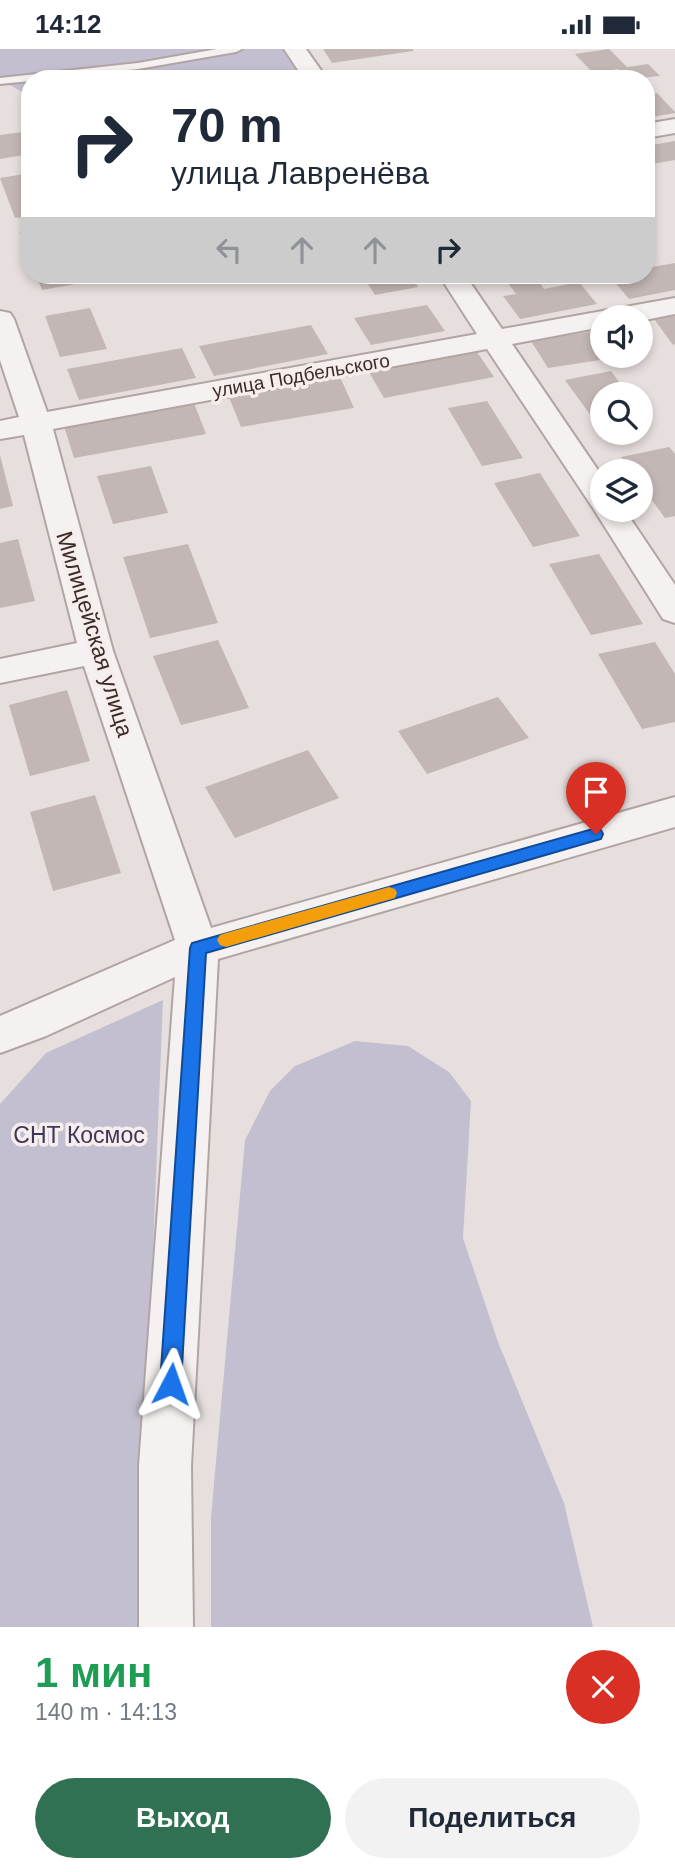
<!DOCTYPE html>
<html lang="ru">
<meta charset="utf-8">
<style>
:root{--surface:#fff;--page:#f2f2f3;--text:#1f2937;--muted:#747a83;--accent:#307153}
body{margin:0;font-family:Arial,sans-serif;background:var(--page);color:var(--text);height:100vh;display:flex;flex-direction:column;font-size:26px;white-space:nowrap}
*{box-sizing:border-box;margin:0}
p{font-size:23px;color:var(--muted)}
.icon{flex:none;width:38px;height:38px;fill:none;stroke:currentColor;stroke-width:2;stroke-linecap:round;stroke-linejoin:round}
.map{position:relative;height:1578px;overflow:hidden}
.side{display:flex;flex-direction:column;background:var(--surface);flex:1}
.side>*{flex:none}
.guide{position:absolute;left:21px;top:21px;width:634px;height:214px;border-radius:28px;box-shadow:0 4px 10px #0003;background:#fff;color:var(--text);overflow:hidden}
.buttons{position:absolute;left:590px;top:256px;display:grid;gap:14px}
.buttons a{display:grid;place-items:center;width:63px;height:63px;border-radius:50%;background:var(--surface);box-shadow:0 4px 10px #0003;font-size:35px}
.pin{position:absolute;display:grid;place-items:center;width:60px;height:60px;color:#fff;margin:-72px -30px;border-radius:50% 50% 50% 0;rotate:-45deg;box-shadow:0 0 7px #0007}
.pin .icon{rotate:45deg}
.me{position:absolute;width:77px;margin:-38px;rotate:4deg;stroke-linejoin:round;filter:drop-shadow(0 0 5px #0008)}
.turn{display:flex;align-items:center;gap:24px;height:147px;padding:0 35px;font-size:32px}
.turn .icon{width:91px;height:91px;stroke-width:2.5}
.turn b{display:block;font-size:49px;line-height:60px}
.lanes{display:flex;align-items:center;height:66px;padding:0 35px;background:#0003;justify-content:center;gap:35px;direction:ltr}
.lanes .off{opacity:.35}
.round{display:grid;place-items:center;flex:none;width:74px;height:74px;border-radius:37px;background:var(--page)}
.headline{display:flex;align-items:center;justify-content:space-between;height:119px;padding:0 35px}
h1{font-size:42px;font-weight:800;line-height:52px;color:#1e9e55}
.button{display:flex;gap:14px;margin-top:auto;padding:14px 35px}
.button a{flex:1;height:80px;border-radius:42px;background:var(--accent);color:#fff;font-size:28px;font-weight:800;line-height:80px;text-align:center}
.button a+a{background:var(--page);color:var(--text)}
.status{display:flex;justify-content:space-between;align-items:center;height:49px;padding:0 35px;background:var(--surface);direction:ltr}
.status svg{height:19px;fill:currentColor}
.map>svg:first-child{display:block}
.green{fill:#c3bfd0}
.building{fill:#c3b7b5}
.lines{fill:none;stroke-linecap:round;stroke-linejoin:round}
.lane-casing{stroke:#b1a5a3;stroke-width:4}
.street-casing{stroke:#b1a5a3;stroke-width:4}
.lane{fill:#f5f1f0;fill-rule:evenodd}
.street{fill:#f5f1f0;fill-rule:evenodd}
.route{fill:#1a73e8;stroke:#114b97;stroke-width:2}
.slow{fill:#f59e0b}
.labels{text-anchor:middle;stroke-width:7;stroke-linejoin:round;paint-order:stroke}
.far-street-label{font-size:19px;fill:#3d2b27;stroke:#f5eeed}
.street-label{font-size:23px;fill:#3d2b27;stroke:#f5eeed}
.park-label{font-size:23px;fill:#413558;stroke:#f5eeed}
</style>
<div class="status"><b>14:12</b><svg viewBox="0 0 49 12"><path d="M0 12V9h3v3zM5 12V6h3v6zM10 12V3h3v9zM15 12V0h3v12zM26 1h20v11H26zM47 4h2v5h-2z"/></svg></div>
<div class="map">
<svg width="675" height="1578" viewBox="0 0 675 1578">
<rect width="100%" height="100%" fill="#e7dfde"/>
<!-- green -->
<g class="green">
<path d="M0,0h282l21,30h-53l-33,-6 -41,6h-146v17l-26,-14h-4z"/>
<path d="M163,951l-25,627h-138v-523l46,-51z"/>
<path d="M355,992l53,5 41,26 22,29 -8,137 35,104 66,161 29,124h-382v-110l34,-377 25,-49 25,-25z"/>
</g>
<!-- building -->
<g class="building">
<path d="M323,0h90v2l-81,12z"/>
<path d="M609,0l18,18 21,-3 12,12 -32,3 -10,-10 -25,4 -18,-19z"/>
<path d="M611,23l7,7h-28l-4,-4z"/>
<path d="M657,44l18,19v1l-29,5v-23z"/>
<path d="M30,82v23l-30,5v-24z"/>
<path d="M675,92v19l-29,5v-19z"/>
<path d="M30,124v43l-15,2 -15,-40z"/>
<path d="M30,181v27l-10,-25z"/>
<path d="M675,214v27l-46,9 -20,-24h37v-7z"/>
<path d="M36,226h53l3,6 -50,9z"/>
<path d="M362,226h48l8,12 -43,8z"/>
<path d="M520,226h14l10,14 35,-7 18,22 -77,15 -17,-23 13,-2 -12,-16z"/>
<path d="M427,256l18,26 -74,14 -17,-27z"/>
<path d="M90,259l17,41 -47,8 -15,-41z"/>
<path d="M675,267v28l-2,1 -19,-26z"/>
<path d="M311,276l17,29 -114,22 -15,-30z"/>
<path d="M602,281v25l18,2 -72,11 -17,-27z"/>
<path d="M182,299l14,30 -117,22 -12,-31z"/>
<path d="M477,303l17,25 -110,21 -15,-26z"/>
<path d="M611,322l17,23h-26v37l-37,-51z"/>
<path d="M340,328l14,31 -113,19 -13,-32z"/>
<path d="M487,352l36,57 -41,8 -34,-58z"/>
<path d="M194,354l12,31 -132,24 -10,-32z"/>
<path d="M669,398l6,7v62l-10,2 -25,-34v-13h-9l-10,-14z"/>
<path d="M0,406l13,51 -13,3z"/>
<path d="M151,417l17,47 -55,11 -16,-48z"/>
<path d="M540,424l40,63 -47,11 -39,-64z"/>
<path d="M18,490l17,62 -35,7v-65z"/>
<path d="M188,495l30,79 -68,15 -27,-81z"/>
<path d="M599,505l44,70 -52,11 -42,-71z"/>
<path d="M218,591l31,68 -68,17 -28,-69z"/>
<path d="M655,593l20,32v48l-33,7 -44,-75z"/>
<path d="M67,641l23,71 -60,15 -21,-71z"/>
<path d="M498,648l31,41 -102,36 -29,-43z"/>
<path d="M308,701l31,48 -104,40 -30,-51z"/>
<path d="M95,746l26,78 -68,18 -23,-79z"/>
</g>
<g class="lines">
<!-- lane casing -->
<g class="lane-casing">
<path id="lane" d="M217,0h25l-6,3 -98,17 -108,10v2l-30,3v-6l138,-15z"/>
</g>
<!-- street casing -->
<g class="street-casing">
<g id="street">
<path d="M284,0h22l21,30h-23z"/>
<path d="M675,70v14l-29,5v-14z"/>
<path d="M439,226h26l37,54 173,-31v16l-35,7v-4h-38v10l-90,17 90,132v33h22l51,76v38l-12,-4 -70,-111 -106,-159 -434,80 60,222 98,277 464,-131v30l-457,132 -27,507 2,161h-54v-161l36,-489 -129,59 -46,17v-37l175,-76 -91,-274 -84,17v-24l77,-16 -53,-208 -24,4v-18l19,-4 -19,-57v-49l10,2 4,6 33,93 430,-78z"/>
</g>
</g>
<!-- lane -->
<use href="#lane" class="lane"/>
<!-- street -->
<use href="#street" class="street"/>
</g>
<!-- route -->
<path class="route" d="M596,779l5,2 2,4 -2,5 -395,114 -25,431 -3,7 -7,3 -8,-3 -3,-7 30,-436 2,-5z"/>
<!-- slow -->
<path class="slow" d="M389,838l6,2 2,4 -2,5 -169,49 -6,-2 -3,-5 3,-5 6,-2z"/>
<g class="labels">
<!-- far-street labels -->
<g class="far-street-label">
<text transform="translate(301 326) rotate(-10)" y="7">улица Подбельского</text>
</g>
<!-- street labels -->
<g class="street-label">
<text transform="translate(95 585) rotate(73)" y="8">Милицейская улица</text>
</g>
<!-- park labels -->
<g class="park-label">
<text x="79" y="1094">СНТ Космос</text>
</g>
</g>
</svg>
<div class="buttons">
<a><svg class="icon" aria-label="sound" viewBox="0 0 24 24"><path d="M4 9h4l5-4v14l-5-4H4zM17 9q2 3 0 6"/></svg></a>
<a><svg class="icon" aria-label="search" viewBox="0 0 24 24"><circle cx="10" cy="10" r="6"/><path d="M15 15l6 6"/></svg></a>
<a><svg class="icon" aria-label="layers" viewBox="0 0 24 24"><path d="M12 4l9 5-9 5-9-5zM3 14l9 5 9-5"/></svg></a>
</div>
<div class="pin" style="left:596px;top:785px;background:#d93025"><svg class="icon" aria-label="arrive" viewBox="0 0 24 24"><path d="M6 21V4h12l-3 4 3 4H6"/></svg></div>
<svg class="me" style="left:171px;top:1335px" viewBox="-20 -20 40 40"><path d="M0-17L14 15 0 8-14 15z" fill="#1a73e8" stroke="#fff" stroke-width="4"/></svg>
<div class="guide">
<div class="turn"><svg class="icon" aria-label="right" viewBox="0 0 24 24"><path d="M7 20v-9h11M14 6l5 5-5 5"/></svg><div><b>70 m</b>улица Лавренёва</div></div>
<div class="lanes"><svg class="icon off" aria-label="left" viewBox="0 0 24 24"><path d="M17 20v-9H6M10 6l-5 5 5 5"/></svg><svg class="icon off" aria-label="ahead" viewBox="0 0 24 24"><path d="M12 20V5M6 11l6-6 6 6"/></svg><svg class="icon off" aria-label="ahead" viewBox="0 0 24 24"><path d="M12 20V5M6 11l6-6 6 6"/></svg><svg class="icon" aria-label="right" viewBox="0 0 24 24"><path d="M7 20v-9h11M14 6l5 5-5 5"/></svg></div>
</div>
</div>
<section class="side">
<div class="headline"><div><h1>1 мин</h1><p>140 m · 14:13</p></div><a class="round" style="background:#d93025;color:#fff"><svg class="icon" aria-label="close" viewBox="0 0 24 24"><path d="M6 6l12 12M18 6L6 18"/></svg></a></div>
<div class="button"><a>Выход</a><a>Поделиться</a></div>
</section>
